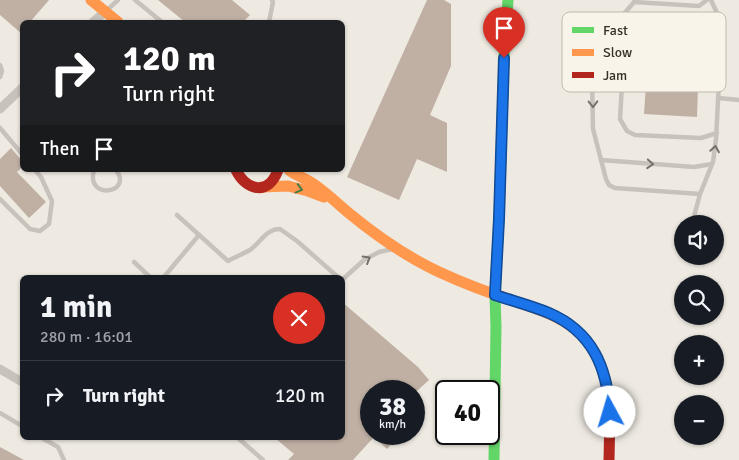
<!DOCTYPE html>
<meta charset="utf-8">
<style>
:root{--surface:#171b24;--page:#20242c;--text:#f1f3f6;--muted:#9ea1a6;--line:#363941}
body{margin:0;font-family:Signika,sans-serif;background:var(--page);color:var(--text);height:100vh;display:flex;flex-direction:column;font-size:19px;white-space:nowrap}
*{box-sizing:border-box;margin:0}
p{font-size:16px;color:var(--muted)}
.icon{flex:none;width:28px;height:28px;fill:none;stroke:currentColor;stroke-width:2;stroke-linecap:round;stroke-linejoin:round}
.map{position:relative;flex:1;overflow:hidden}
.side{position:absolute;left:20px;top:275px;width:325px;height:165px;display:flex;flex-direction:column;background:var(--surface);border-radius:8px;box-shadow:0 1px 4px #0004}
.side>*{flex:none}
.guide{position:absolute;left:20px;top:20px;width:325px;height:152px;border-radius:8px;box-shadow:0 1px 4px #0004;background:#202124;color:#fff;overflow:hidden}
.buttons{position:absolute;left:674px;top:215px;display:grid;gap:10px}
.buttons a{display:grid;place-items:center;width:50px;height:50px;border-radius:50%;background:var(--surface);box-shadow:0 1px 4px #0004;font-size:25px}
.speed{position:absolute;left:360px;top:380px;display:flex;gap:10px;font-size:25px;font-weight:700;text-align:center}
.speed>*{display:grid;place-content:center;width:65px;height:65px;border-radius:50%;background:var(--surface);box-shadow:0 1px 4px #0004;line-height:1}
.speed small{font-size:12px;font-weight:400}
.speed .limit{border:2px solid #111;border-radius:8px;background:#fff;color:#111}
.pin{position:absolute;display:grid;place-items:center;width:42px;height:42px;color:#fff;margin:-51px -21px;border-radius:50% 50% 50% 0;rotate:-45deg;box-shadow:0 0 5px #0007}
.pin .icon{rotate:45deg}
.me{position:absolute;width:55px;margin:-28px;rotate:354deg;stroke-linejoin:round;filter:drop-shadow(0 0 4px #0008)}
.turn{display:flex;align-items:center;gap:18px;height:105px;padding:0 20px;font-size:22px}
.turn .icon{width:65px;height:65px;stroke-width:2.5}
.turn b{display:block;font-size:35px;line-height:42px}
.then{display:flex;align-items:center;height:48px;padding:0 20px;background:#0003;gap:10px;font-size:19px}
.round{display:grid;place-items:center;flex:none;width:52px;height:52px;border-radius:26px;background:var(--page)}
.headline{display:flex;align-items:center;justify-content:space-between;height:85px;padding:0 20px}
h1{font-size:30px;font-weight:700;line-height:38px}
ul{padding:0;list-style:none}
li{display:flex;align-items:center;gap:15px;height:70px;padding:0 20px;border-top:1px solid var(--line)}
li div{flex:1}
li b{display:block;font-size:19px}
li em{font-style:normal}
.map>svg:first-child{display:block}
.building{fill:#c0b0a4}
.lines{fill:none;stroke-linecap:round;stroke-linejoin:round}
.lane{stroke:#c7c2bb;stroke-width:4.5}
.street{stroke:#c7c2bb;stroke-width:9}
.fast{stroke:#63d668;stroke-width:11}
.slow{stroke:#ff974d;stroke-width:11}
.jam{stroke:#b3261e;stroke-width:11}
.oneway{stroke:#78716b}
.oneway2{stroke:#4b7a45}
.route-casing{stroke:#114b97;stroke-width:12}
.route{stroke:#1a73e8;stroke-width:9}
.key{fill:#f9f4ea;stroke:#bfb9b0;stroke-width:1}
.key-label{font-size:14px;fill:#372f29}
</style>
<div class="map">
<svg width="739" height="460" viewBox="0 0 739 460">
<rect width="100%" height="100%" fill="#eeeae2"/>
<!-- building -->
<g class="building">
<path d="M0,0h49l-19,22h-8v12l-22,-19z"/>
<path d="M158,0h74l18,15 -7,7h-58z"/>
<path d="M427,0h17l7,4v62l-21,49 17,8v49l-30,-13 -18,41 -52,-23z"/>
<path d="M657,20l37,2v2l9,1 -2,46h2v6l6,1 -1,9h-10l-1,30 -53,-3 2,-30h-12l1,-11 6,1v-7l2,1 2,-47 12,1z"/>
<path d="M11,148l11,13v6l-5,5 29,30 -17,16 -29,-32v-27z"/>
<path d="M342,302l76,65 11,13 -12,11h-46v43h15l7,8 -6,7 -13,-12 -21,23h-65l6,-6 -19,-16h67z"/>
<path d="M0,447l24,13h-24z"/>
</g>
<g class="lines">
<!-- lane -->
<g class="lane">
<path d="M135,0l27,22"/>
<path d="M636,0l-22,25 -17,35 -5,21 1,48 13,50 3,6 6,3 85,6"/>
<path d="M634,2l65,4 8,-6"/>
<path d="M106,11l12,-11"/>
<path d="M623,15l2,17 -5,87 7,12 8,4 66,3 16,-5"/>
<path d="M269,22l4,-20 -1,-2"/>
<path d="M0,65l2,6 -2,6"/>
<path d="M719,98l20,2"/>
<path d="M0,128l22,26"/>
<path d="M601,160l93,7 18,-3"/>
<path d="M94,170c-9,31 40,23 22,0"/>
<path d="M0,199l30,30 10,2 9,-7 3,-23 -11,-24 -6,-7"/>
<path d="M177,215l51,46c7,-4 15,-7 22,-11 10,-7 16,-21 30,-21l17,12 42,37"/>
<path d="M692,224l8,-30 13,-32 3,-23 6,-115 -11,-24"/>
<path d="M134,262l17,16"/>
<path d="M163,278l36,-43"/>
<path d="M342,280l22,-20 15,-8 14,-3"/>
<path d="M0,413l22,13"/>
<path d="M42,438l16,9 6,13"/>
<path d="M238,438l25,22"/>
</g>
<!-- street -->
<g class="street">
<path d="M93,22l12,-10"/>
<path d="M0,109l22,-21"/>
<path d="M0,369l22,13"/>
</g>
<!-- fast -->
<path class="fast" d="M494,460l2,-133 -1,-32 4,-76 5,-161 4,-58"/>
<!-- slow -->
<g class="slow">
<path d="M91,0l27,22"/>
<path d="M289,170c8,6 18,9 26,15 13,9 24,20 35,29 28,23 57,43 89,58 22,10 44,19 67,26 24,9 49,15 69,31 18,15 28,37 32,59"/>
<path d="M262,187l26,-1 20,5 16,6"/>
</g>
<!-- jam -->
<g class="jam">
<path d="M236,170c11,22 33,25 42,0"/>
<path d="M607,388l3,25 -1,47"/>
</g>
</g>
<!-- one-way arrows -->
<defs><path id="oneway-chevron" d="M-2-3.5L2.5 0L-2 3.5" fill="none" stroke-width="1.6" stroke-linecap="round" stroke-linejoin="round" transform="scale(1.25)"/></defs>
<g class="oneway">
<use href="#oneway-chevron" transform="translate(593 104) rotate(89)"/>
<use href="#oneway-chevron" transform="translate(715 149) rotate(-81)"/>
<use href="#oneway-chevron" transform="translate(650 164) rotate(4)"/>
<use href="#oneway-chevron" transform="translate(367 259) rotate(-31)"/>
</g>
<use class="oneway2" href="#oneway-chevron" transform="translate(299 189) rotate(15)"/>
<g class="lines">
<!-- route casing -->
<g class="route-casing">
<path id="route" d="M504,58l-5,161 -4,76c18,6 37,11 54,18 44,19 58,55 61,99"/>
</g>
<!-- route -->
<use href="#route" class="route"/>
</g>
<!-- legend -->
<rect x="562" y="12" width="164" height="80" rx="8" class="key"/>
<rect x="572" y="27" width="22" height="6" fill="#63d668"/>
<rect x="572" y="49" width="22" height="7" fill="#ff974d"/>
<rect x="572" y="72" width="22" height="6" fill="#b3261e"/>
<g class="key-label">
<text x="603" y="35">Fast</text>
<text x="603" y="57">Slow</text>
<text x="603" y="80">Jam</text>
</g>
</svg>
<div class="buttons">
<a><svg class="icon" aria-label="sound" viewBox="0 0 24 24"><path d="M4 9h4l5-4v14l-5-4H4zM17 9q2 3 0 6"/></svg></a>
<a><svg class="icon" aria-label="search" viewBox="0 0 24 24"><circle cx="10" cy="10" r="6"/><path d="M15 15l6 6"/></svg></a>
<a>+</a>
<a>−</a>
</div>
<div class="speed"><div>38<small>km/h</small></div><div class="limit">40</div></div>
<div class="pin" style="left:504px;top:58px;background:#d93025"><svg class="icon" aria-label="arrive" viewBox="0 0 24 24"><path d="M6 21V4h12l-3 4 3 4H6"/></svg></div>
<svg class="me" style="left:610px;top:412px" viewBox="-20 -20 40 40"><circle r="19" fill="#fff"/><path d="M0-13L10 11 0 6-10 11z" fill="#1a73e8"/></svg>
<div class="guide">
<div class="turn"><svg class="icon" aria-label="right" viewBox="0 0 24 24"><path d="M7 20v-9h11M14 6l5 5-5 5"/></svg><div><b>120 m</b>Turn right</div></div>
<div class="then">Then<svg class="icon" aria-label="arrive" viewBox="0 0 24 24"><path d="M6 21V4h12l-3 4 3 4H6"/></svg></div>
</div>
<section class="side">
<div class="headline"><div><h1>1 min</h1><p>280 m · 16:01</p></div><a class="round" style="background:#d93025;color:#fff"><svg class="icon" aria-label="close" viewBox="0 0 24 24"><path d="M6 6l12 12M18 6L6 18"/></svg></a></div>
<ul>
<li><svg class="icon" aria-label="right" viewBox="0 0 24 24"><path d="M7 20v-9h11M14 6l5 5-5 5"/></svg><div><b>Turn right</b></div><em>120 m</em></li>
</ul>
</section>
</div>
